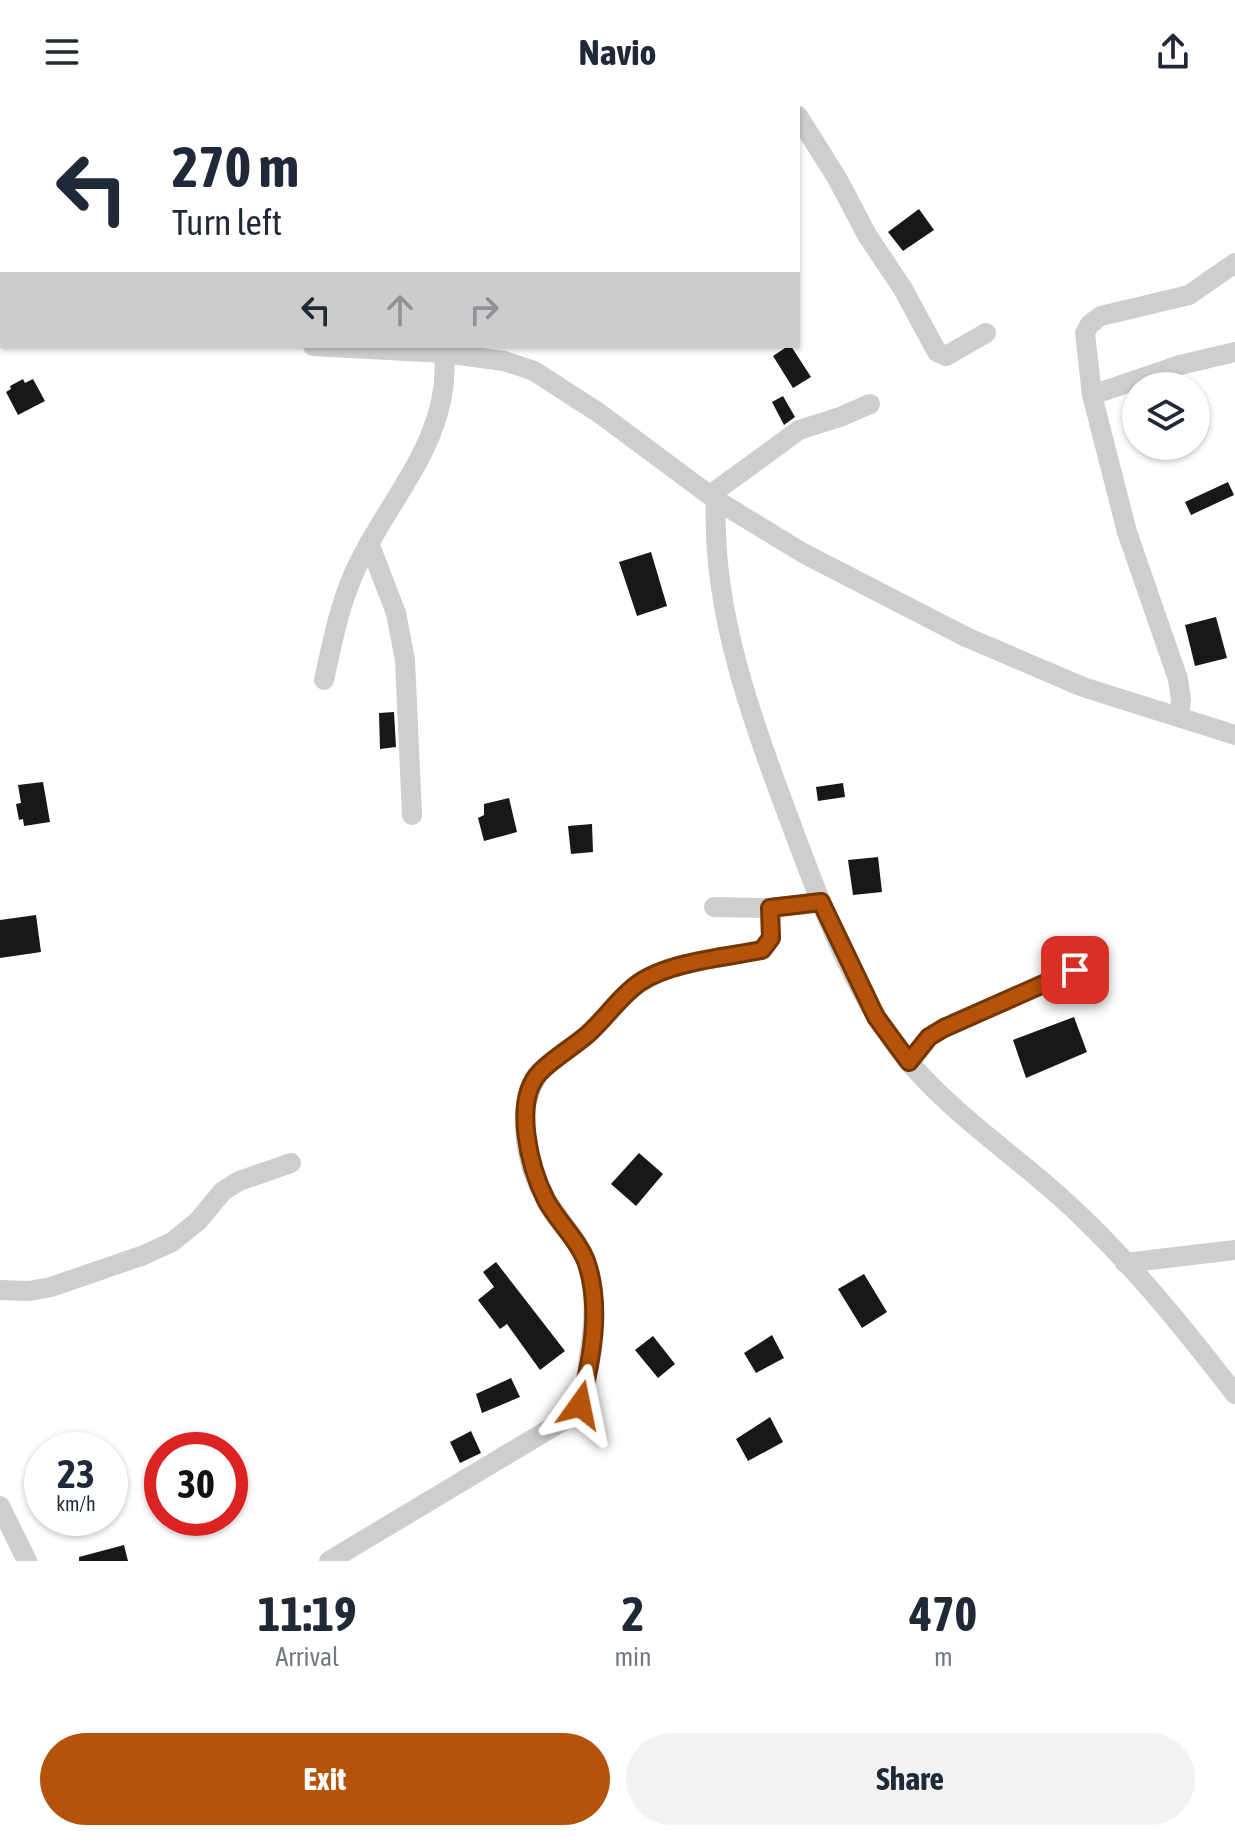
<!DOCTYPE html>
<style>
:root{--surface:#fff;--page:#f2f2f3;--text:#1f2937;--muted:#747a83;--accent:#b45309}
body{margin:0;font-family:"Asap Condensed",sans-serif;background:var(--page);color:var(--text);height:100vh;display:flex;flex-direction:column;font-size:30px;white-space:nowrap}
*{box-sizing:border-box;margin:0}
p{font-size:26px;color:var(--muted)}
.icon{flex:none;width:44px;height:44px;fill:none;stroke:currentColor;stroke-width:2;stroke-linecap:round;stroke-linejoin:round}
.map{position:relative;height:1457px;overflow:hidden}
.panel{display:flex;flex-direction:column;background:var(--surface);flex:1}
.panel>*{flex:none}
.guide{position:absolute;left:0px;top:0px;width:800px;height:244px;box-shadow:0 2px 6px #0004;background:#fff;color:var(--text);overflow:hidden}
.fabs{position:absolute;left:1122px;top:268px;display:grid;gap:16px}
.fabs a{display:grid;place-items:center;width:88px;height:88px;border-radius:50%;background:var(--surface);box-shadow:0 2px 6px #0004;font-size:40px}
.speed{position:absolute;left:24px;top:1328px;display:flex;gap:16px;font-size:40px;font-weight:700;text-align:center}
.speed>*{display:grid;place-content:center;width:104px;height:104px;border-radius:50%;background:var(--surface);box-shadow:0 2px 6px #0004;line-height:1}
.speed small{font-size:20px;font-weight:400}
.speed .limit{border:12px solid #d22;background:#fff;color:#111}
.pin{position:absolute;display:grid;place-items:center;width:68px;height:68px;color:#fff;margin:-34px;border-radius:16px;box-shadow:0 4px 12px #0006}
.me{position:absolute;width:88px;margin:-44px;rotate:12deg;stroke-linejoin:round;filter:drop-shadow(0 0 6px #0008)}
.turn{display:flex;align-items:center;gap:28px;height:168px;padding:0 40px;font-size:36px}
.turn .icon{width:104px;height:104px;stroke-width:2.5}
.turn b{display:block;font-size:56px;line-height:68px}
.lanes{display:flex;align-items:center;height:76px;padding:0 40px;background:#0003;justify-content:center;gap:40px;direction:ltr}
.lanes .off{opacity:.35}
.eta{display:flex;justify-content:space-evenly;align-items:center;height:136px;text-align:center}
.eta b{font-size:48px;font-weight:700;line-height:56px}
.primary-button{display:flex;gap:16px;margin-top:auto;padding:16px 40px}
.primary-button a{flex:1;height:92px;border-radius:48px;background:var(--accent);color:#fff;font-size:32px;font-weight:700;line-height:92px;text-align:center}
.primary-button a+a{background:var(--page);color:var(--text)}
header{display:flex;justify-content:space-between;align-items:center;height:104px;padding:0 40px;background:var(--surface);font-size:36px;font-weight:700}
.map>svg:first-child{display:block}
.building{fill:#181818}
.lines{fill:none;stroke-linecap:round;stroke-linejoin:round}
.minor{stroke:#cecece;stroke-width:20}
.route-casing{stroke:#753606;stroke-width:20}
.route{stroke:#b45309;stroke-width:14}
</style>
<header><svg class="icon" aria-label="menu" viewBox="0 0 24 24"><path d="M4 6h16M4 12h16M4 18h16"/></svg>Navio<svg class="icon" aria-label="share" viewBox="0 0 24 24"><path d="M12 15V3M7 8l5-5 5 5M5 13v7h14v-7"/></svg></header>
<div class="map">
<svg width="1235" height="1457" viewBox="0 0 1235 1457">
<rect width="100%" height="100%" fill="#fff"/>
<!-- building -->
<g class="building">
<path d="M919,105l15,21 -31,21 -15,-19z"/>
<path d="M788,242h3l20,31 -18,11 -20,-32z"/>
<path d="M23,275l2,4 8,-4 12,22 -27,14 -12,-23 5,-3 -1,-3z"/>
<path d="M783,292l12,21 -11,8 -12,-23z"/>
<path d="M1228,378l6,13 -43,20 -6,-13z"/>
<path d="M651,448l16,54 -30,10 -18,-54z"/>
<path d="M1216,513l11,41 -32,8 -10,-41z"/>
<path d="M394,608l2,35 -16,2 -1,-36z"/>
<path d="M43,678l7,40 -26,4 -1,-7 -4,1 -3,-16 5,-1 -3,-18z"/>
<path d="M843,679l2,14 -27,4 -2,-14z"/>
<path d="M509,694l8,34 -33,9 -6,-23 6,-3v-11z"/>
<path d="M592,720l1,28 -22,2 -3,-28z"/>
<path d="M878,753l4,35 -29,3 -5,-35z"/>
<path d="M36,811l5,37 -41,6v-38z"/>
<path d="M1074,913l13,35 -61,26 -13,-38z"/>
<path d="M639,1049l24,21 -27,32 -25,-22z"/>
<path d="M496,1158l69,89 -25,19 -33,-46 -7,5 -22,-29 16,-13 -11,-15z"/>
<path d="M864,1170l23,38 -25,16 -24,-39z"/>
<path d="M772,1231l12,23 -28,15 -12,-20z"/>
<path d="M653,1232l22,28 -17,14 -23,-28z"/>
<path d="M511,1274l9,19 -38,16 -6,-19z"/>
<path d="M770,1313l13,25 -35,19 -12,-22z"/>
<path d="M471,1327l10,22 -21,10 -10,-21z"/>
<path d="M124,1441l4,16h-49v-4z"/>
</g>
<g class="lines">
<!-- minor -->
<g class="minor">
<path d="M232,0v2"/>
<path d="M333,2l4,-2"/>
<path d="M672,2l2,-2"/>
<path d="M798,12l39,62 30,57 36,54 34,63 9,4 40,-23"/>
<path d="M0,212h2"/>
<path d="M313,242l131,7 60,8 30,10 65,42 117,87 87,53 163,84 117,50 152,48"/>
<path d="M1092,291l88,-30 55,-13"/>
<path d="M710,391l89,-65 41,-13 30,-13"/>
<path d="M716,396c-5,114 39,227 78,332 30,80 61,166 116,231 46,54 106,93 158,141 62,57 115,123 167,190"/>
<path d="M369,439l27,70 9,47 7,155"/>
<path d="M324,576c8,-36 15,-73 30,-107 33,-74 98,-133 90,-220"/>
<path d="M1179,613l2,-17 -3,-21 -51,-147 -35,-137 -7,-62 5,-9 11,-8 88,-21 46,-32"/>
<path d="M714,803l56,1 51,-6"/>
<path d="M909,958l20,-25 15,-9 131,-58"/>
<path d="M1125,1159l110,-13"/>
<path d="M0,1186l29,1 22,-4 93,-32 28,-13 26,-21 25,-30 16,-10 52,-18"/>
<path d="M0,1402l27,55"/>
<path d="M329,1457l239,-143c17,-19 18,-37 21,-62 5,-31 8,-65 -3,-96 -8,-20 -25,-38 -37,-56 -22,-33 -35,-92 -12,-127 10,-17 36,-29 51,-43 18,-16 31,-37 51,-51 30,-21 87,-26 123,-33l9,-12 -1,-30"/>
</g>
</g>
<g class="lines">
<!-- route casing -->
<g class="route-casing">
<path id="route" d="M580,1301c12,-45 22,-99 6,-144 -9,-23 -29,-40 -40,-61 -16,-32 -34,-99 -6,-128 14,-14 33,-25 48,-38 18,-16 31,-37 51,-51 30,-21 87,-26 123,-33l9,-12 -1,-30 51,-6 55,115 33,45 20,-25 15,-9 131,-58"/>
</g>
<!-- route -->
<use href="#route" class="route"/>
</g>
</svg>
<div class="fabs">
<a><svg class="icon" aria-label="layers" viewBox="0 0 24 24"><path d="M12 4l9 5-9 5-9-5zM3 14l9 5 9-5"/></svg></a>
</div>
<div class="speed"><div>23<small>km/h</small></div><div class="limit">30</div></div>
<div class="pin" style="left:1075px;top:866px;background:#d93025"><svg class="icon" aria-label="arrive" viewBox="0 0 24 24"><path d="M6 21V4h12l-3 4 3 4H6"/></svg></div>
<svg class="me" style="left:580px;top:1301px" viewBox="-20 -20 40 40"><path d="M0-17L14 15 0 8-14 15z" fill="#b45309" stroke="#fff" stroke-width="4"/></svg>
<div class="guide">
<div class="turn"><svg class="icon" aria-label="left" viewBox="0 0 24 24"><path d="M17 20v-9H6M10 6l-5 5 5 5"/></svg><div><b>270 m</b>Turn left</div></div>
<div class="lanes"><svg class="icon" aria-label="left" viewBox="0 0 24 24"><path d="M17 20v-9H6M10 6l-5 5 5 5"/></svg><svg class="icon off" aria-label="ahead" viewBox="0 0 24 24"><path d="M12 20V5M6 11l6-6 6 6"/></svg><svg class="icon off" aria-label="right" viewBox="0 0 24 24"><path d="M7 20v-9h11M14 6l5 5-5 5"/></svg></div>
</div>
</div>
<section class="panel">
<div class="eta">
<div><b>11:19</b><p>Arrival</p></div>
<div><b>2</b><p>min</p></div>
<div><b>470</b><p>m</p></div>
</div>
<div class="primary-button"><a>Exit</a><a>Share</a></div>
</section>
